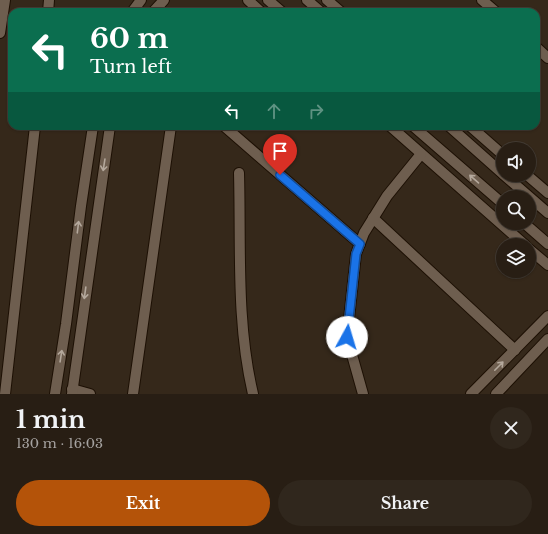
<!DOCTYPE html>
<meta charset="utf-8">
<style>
:root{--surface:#281e14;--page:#30271d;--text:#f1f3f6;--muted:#a5a2a0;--line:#443c34;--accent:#b45309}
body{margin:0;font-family:"Libre Baskerville",serif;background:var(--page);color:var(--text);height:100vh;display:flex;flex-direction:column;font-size:15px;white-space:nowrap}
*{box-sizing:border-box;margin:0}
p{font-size:13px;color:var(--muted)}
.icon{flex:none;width:22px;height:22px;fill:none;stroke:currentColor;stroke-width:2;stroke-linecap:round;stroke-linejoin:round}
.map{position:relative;height:394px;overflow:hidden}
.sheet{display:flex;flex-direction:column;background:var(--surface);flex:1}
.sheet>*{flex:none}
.guide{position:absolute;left:8px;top:8px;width:532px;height:122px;border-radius:12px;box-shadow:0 1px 3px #0004,0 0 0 1px var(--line);background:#0b6e4f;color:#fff;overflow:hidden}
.tools{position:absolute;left:496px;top:142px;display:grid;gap:8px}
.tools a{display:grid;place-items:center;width:40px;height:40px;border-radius:50%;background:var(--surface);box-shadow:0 1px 3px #0004,0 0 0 1px var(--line);font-size:20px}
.pin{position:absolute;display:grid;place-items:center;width:34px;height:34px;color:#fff;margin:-41px -17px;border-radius:50% 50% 50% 0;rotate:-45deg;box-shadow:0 0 4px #0007}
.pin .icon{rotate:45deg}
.me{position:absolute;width:44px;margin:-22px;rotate:6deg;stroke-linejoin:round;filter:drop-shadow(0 0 3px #0008)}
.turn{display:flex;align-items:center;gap:14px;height:84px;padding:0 16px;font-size:18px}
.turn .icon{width:52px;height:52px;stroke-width:2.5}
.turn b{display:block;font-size:28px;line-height:34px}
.lanes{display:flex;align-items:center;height:38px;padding:0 16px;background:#0003;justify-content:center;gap:20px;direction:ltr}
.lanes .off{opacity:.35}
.round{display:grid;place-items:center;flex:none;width:42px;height:42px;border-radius:21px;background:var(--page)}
.overview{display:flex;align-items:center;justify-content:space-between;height:68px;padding:0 16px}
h1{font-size:24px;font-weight:800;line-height:30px}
.cta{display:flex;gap:8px;margin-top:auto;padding:8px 16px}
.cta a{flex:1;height:46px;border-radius:24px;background:var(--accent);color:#fff;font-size:16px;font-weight:800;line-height:46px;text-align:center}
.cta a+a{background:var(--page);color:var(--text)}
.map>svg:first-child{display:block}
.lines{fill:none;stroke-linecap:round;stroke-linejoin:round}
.minor-casing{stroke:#1d1004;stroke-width:12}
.minor{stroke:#6e5e4f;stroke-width:10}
.oneway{stroke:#b4a89c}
.route-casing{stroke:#114b97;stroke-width:10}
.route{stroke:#1a73e8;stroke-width:7}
</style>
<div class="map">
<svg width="548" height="394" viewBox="0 0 548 394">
<rect width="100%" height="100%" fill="#35281a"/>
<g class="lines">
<!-- minor casing -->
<g class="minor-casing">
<g id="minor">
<path d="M248,0l13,12"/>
<path d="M268,0l14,12"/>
<path d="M307,0l14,12"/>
<path d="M327,0l14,12"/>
<path d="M482,0l14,12"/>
<path d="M48,12l1,-12"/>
<path d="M132,12l9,-12"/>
<path d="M153,12l11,-12"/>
<path d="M0,33l5,-33"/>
<path d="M536,47l12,11"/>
<path d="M224,126l136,118"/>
<path d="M390,126l135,119"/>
<path d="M413,126l90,78"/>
<path d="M449,126l54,48"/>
<path d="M470,126l33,29"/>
<path d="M239,173c2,74 -3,149 14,221"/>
<path d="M504,175l44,38"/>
<path d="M527,175l21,18"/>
<path d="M373,218l142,132"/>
<path d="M524,223l24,21"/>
<path d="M529,249l19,16"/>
<path d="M72,389l18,5"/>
<path d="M5,394l30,-268"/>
<path d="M55,394l11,-70 15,-118 12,-80"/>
<path d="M72,394l38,-268"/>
<path d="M133,394l38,-268"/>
<path d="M363,394l-16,-57 9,-83 8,-21 23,-37 34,-42"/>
<path d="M471,394l77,-78"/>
<path d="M496,394l52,-55"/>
</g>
</g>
<!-- minor -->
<use href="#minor" class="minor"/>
</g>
<!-- one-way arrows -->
<defs><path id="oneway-shaft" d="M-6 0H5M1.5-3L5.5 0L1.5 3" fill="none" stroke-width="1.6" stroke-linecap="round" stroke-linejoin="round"/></defs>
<g class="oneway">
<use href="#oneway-shaft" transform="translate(104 165) rotate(99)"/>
<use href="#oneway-shaft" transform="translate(474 179) rotate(-139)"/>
<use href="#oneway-shaft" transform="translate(78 227) rotate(-83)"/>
<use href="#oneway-shaft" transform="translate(85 293) rotate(98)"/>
<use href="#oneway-shaft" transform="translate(61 356) rotate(-81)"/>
<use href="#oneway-shaft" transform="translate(499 366) rotate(-45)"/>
</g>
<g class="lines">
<!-- route casing -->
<g class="route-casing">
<path id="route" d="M280,175l80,69 -4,10 -9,83"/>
</g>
<!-- route -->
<use href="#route" class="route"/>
</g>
</svg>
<div class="tools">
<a><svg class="icon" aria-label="sound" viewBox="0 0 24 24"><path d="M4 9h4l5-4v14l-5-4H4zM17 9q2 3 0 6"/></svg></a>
<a><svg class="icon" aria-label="search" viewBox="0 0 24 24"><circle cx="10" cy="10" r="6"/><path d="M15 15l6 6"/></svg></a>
<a><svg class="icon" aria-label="layers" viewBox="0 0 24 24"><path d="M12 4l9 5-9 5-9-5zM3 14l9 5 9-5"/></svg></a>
</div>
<div class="pin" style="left:280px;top:175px;background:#d93025"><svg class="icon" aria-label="arrive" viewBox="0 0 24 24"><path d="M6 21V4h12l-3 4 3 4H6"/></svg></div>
<svg class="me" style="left:347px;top:337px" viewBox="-20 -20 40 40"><circle r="19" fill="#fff"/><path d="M0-13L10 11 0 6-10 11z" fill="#1a73e8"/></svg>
<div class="guide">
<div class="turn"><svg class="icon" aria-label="left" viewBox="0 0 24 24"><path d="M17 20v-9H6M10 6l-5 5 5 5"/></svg><div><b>60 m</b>Turn left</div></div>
<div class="lanes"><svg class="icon" aria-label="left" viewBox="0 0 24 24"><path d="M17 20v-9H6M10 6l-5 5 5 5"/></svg><svg class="icon off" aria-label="ahead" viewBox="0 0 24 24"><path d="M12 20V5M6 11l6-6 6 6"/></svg><svg class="icon off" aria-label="right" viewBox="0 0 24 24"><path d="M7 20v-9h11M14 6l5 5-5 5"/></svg></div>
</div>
</div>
<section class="sheet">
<div class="overview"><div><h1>1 min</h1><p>130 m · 16:03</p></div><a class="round"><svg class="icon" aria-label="close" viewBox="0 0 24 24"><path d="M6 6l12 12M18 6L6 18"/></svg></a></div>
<div class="cta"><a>Exit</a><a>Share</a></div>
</section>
